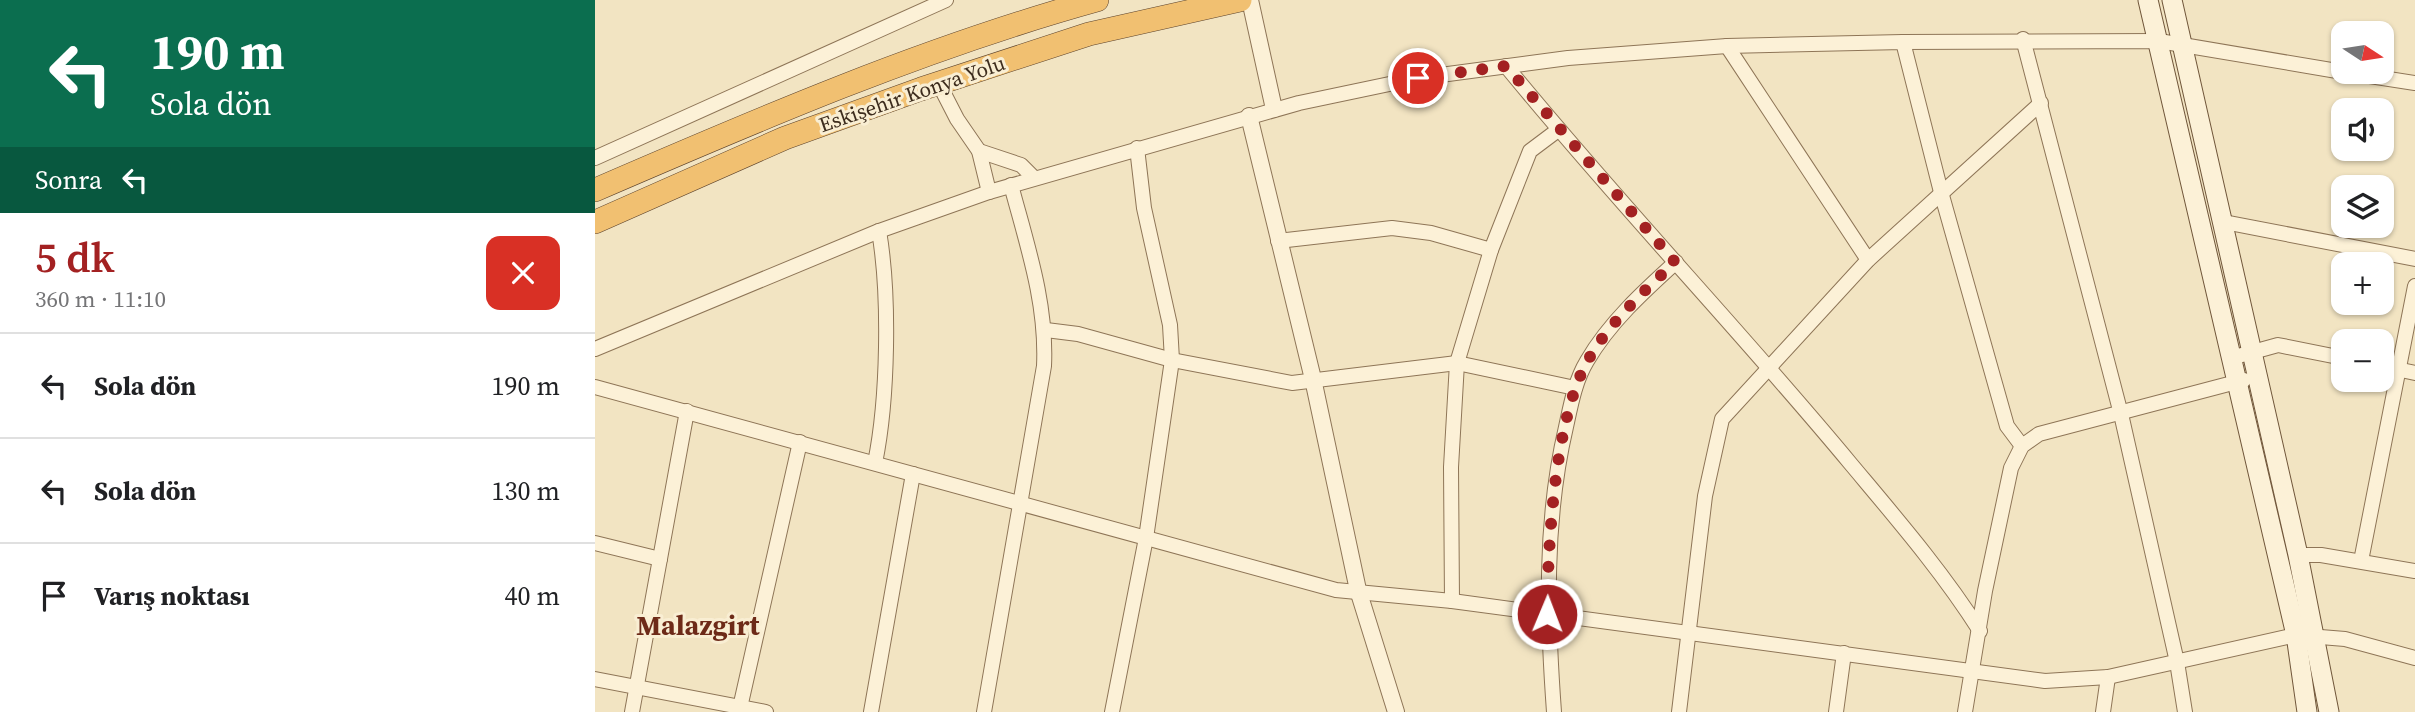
<!DOCTYPE html>
<html lang="tr">
<meta charset="utf-8">
<style>
:root{--surface:#fff;--page:#f2f2f2;--text:#202124;--muted:#757577;--line:#e0e0e0;--accent:#a32122}
body{margin:0;font-family:"Source Serif 4",serif;background:var(--page);color:var(--text);height:100vh;display:flex;flex-direction:column;font-size:26px;white-space:nowrap}
*{box-sizing:border-box;margin:0}
p{font-size:23px;color:var(--muted)}
.icon{flex:none;width:38px;height:38px;fill:none;stroke:currentColor;stroke-width:2;stroke-linecap:round;stroke-linejoin:round}
.map{position:relative;flex:1;overflow:hidden}
.drawer{display:flex;flex-direction:column;background:var(--surface);width:595px}
.drawer>*{flex:none}
.guide{background:#0b6e4f;color:#fff;overflow:hidden}
.needle{width:46px;rotate:102deg}
.buttons{position:absolute;left:1736px;top:21px;display:grid;gap:14px}
.buttons a{display:grid;place-items:center;width:63px;height:63px;border-radius:14px;background:var(--surface);box-shadow:0 2px 5px #0004;font-size:35px}
.pin{position:absolute;display:grid;place-items:center;width:60px;height:60px;color:#fff;margin:-30px;border:4px solid #fff;border-radius:50%;box-shadow:0 2px 7px #0007}
.me{position:absolute;width:77px;margin:-38px;rotate:1deg;stroke-linejoin:round;filter:drop-shadow(0 0 5px #0008)}
.turn{display:flex;align-items:center;gap:24px;height:147px;padding:0 35px;font-size:32px}
.turn .icon{width:91px;height:91px;stroke-width:2.5}
.turn b{display:block;font-size:49px;line-height:60px}
.then{display:flex;align-items:center;height:66px;padding:0 35px;background:#0003;gap:14px;font-size:26px}
.round{display:grid;place-items:center;flex:none;width:74px;height:74px;border-radius:14px;background:var(--page)}
.summary{display:flex;align-items:center;justify-content:space-between;height:119px;padding:0 35px}
h1{font-size:42px;font-weight:600;line-height:52px;color:var(--accent)}
ul{padding:0;list-style:none}
li{display:flex;align-items:center;gap:21px;height:105px;padding:0 35px;border-top:2px solid var(--line)}
li div{flex:1}
li b{display:block;font-size:26px}
li em{font-style:normal}
main{display:flex;flex:1;min-height:0}
.map>svg:first-child{display:block}
.lines{fill:none;stroke-linecap:round;stroke-linejoin:round}
.minor-casing{stroke:#8e7557;stroke-width:16}
.tertiary-casing{stroke:#8e7557;stroke-width:18}
.secondary-casing{stroke:#70563a;stroke-width:21}
.trunk-casing{stroke:#5c422c;stroke-width:24}
.minor{stroke:#fcf1d7;stroke-width:14}
.tertiary{stroke:#fcf1d7;stroke-width:16}
.secondary{stroke:#fcf1d7;stroke-width:19}
.trunk{stroke:#f1c071;stroke-width:23}
.route{stroke:#a32122;stroke-width:12;stroke-dasharray:0 21.6}
.labels{text-anchor:middle;stroke-width:6;stroke-linejoin:round;paint-order:stroke}
.street-label{font-size:21px;fill:#3d2c1d;stroke:#f9eed3}
.district-label{font-size:28px;font-weight:bold;fill:#6d2a18;stroke:#f9eed3}
</style>
<main>
<section class="drawer">
<div class="guide">
<div class="turn"><svg class="icon" aria-label="left" viewBox="0 0 24 24"><path d="M17 20v-9H6M10 6l-5 5 5 5"/></svg><div><b>190 m</b>Sola dön</div></div>
<div class="then">Sonra<svg class="icon" aria-label="left" viewBox="0 0 24 24"><path d="M17 20v-9H6M10 6l-5 5 5 5"/></svg></div>
</div>
<div class="summary"><div><h1>5 dk</h1><p>360 m · 11:10</p></div><a class="round" style="background:#d93025;color:#fff"><svg class="icon" aria-label="close" viewBox="0 0 24 24"><path d="M6 6l12 12M18 6L6 18"/></svg></a></div>
<ul>
<li><svg class="icon" aria-label="left" viewBox="0 0 24 24"><path d="M17 20v-9H6M10 6l-5 5 5 5"/></svg><div><b>Sola dön</b></div><em>190 m</em></li>
<li><svg class="icon" aria-label="left" viewBox="0 0 24 24"><path d="M17 20v-9H6M10 6l-5 5 5 5"/></svg><div><b>Sola dön</b></div><em>130 m</em></li>
<li><svg class="icon" aria-label="arrive" viewBox="0 0 24 24"><path d="M6 21V4h12l-3 4 3 4H6"/></svg><div><b>Varış noktası</b></div><em>40 m</em></li>
</ul>
</section>
<div class="map">
<svg width="1820" height="712" viewBox="0 0 1820 712">
<rect width="100%" height="100%" fill="#f2e4c2"/>
<g class="lines">
<!-- minor casing -->
<g class="minor-casing">
<g id="minor">
<path d="M1428,39l98,375 56,248 8,50"/>
<path d="M1308,42l256,-1 184,31"/>
<path d="M1132,46l141,214"/>
<path d="M911,66c111,136 232,262 344,397 46,55 92,108 130,168"/>
<path d="M1749,72l71,11"/>
<path d="M344,84l18,35 22,32 10,41"/>
<path d="M384,151l42,14 13,13"/>
<path d="M0,158l351,-158"/>
<path d="M1629,222l191,37"/>
<path d="M683,241l114,-13 39,5 60,17"/>
<path d="M451,330l32,4 94,26 120,23 165,-20 118,25"/>
<path d="M0,349l284,-118 110,-39 310,-89 119,-25 150,-20 159,-12 176,-4 38,150 66,234 15,20"/>
<path d="M1636,358l47,-13 65,13"/>
<path d="M1787,366l33,7"/>
<path d="M0,387l741,203 116,11 593,80 63,-4 188,-42 49,4 70,19"/>
<path d="M280,463c13,-64 15,-167 4,-232"/>
<path d="M0,543l65,16"/>
<path d="M1703,555h23l94,16"/>
<path d="M1766,561l54,-275"/>
<path d="M857,601l-1,-134 6,-104 34,-113 39,-99 28,-21"/>
<path d="M0,679l171,33"/>
<path d="M37,712l55,-301"/>
<path d="M144,712l61,-270"/>
<path d="M276,712l42,-238"/>
<path d="M389,712l60,-346c3,-63 -17,-121 -33,-181"/>
<path d="M517,712l34,-174 26,-178 -2,-35 -26,-117 -7,-60"/>
<path d="M959,712c-7,-96 -10,-191 12,-285 5,-23 9,-46 21,-66 22,-38 57,-70 89,-99"/>
<path d="M1084,712l26,-216 17,-77 146,-159 173,-157"/>
<path d="M1241,712l8,-59"/>
<path d="M1370,712l20,-121 26,-123 11,-22 17,-12 205,-54"/>
<path d="M1508,712l5,-35"/>
</g>
</g>
<!-- tertiary casing -->
<g class="tertiary-casing">
<g id="tertiary">
<path d="M655,0l24,109"/>
<path d="M654,116l64,263 45,211 38,122"/>
</g>
</g>
<!-- secondary casing -->
<g class="secondary-casing">
<g id="secondary">
<path d="M1553,0l148,635 11,77"/>
<path d="M1577,0l126,555 31,157"/>
</g>
</g>
<!-- trunk casing -->
<g class="trunk-casing">
<g id="trunk">
<path d="M0,190c164,-71 329,-142 502,-190"/>
<path d="M0,222l190,-84 136,-49 168,-55 151,-34"/>
</g>
</g>
<!-- minor -->
<use href="#minor" class="minor"/>
<!-- tertiary -->
<use href="#tertiary" class="tertiary"/>
<!-- secondary -->
<use href="#secondary" class="secondary"/>
<!-- trunk -->
<use href="#trunk" class="trunk"/>
</g>
<g class="lines">
<!-- route -->
<path class="route" d="M823,78l88,-12 169,196c-30,28 -68,63 -88,100 -33,60 -39,183 -40,252"/>
</g>
<g class="labels">
<!-- street labels -->
<g class="street-label">
<text transform="translate(317 94) rotate(-19)" y="7">Eskişehir Konya Yolu</text>
</g>
<!-- district labels -->
<g class="district-label">
<text x="103" y="635">Malazgirt</text>
</g>
</g>
</svg>
<div class="buttons">
<a><svg class="needle" viewBox="-14 -14 28 28"><path d="M0-13l5 13h-10z" fill="#e53935"/><path d="M0 13l5-13h-10z" fill="#757577"/></svg></a>
<a><svg class="icon" aria-label="sound" viewBox="0 0 24 24"><path d="M4 9h4l5-4v14l-5-4H4zM17 9q2 3 0 6"/></svg></a>
<a><svg class="icon" aria-label="layers" viewBox="0 0 24 24"><path d="M12 4l9 5-9 5-9-5zM3 14l9 5 9-5"/></svg></a>
<a>+</a>
<a>−</a>
</div>
<div class="pin" style="left:823px;top:78px;background:#d93025"><svg class="icon" aria-label="arrive" viewBox="0 0 24 24"><path d="M6 21V4h12l-3 4 3 4H6"/></svg></div>
<svg class="me" style="left:952px;top:614px" viewBox="-20 -20 40 40"><circle r="17" fill="#a32122" stroke="#fff" stroke-width="3"/><path d="M0-11L8 9 0 5-8 9z" fill="#fff"/></svg>
</div>
</main>
